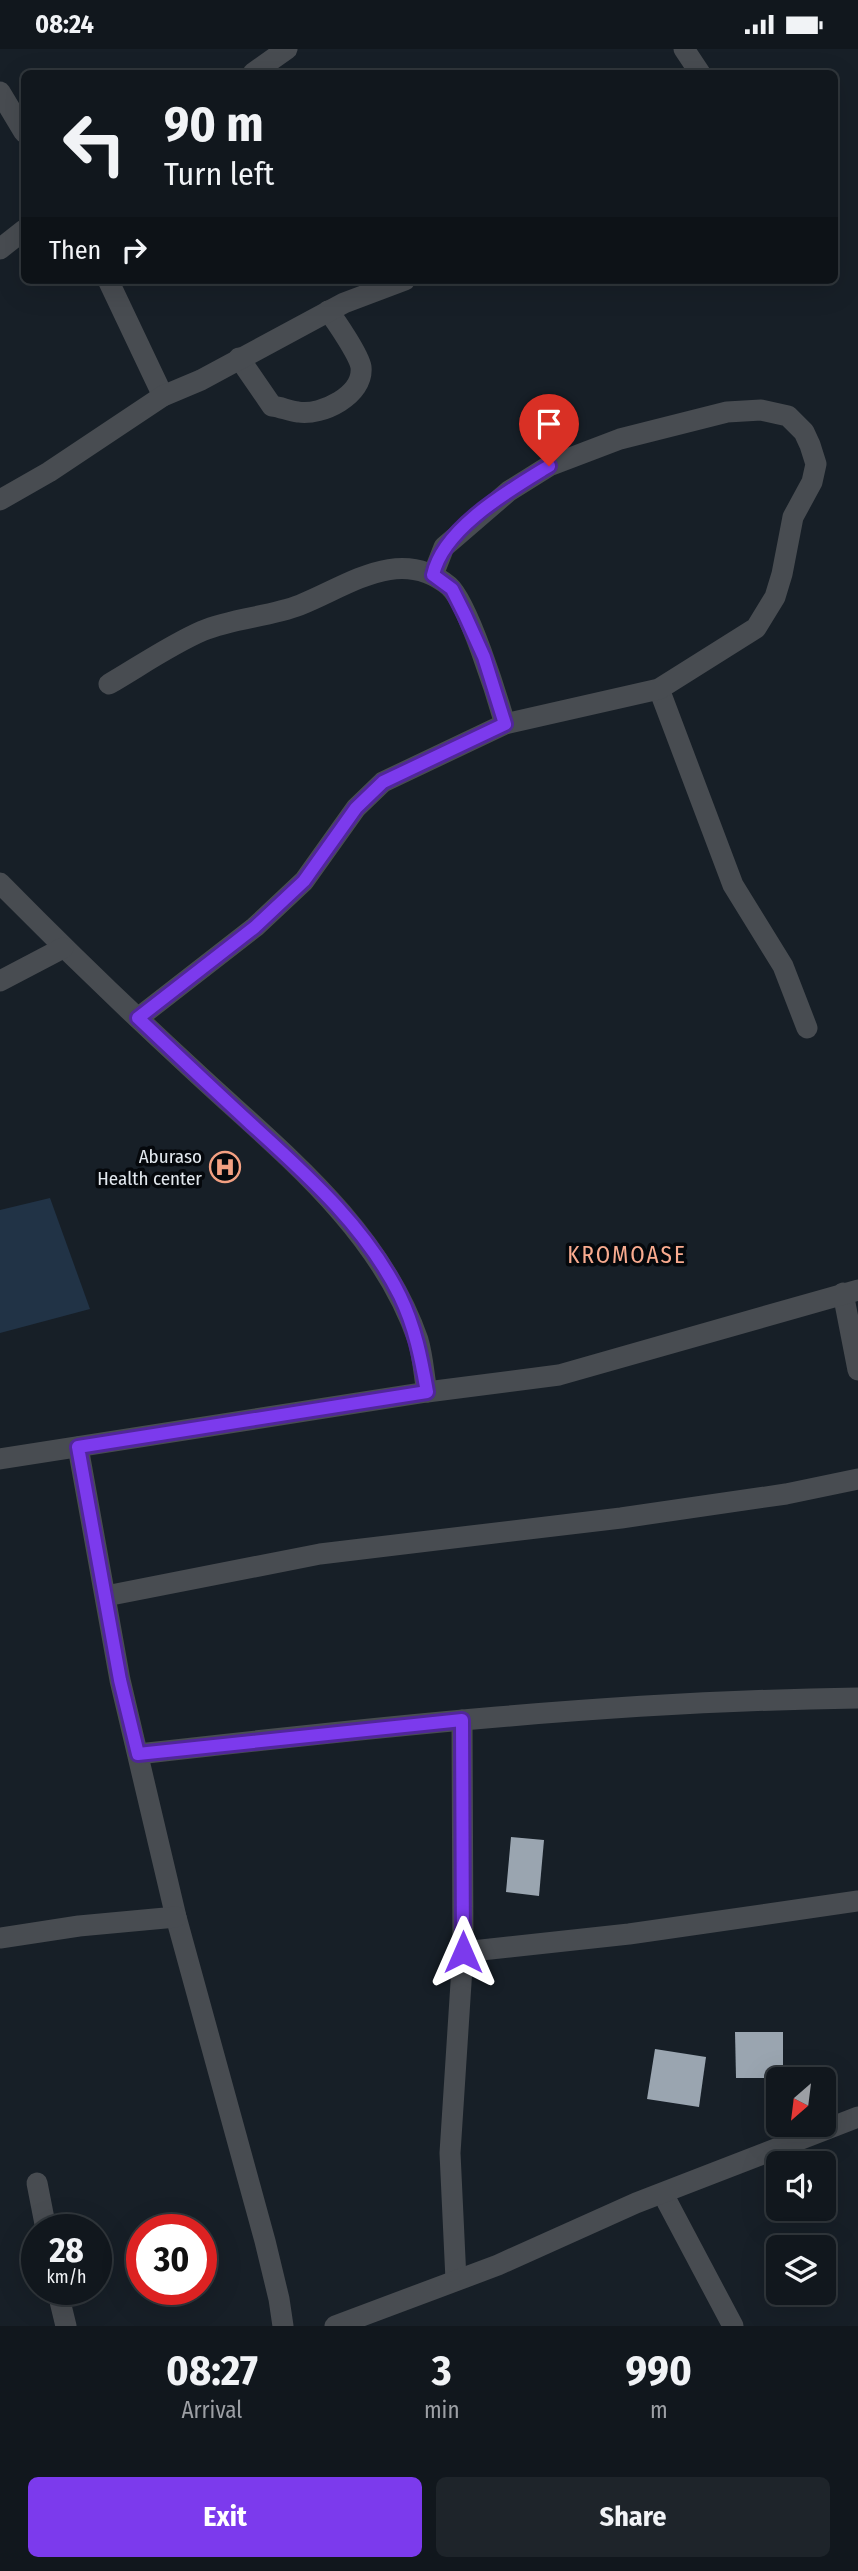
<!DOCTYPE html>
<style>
:root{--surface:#11171d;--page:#1e242a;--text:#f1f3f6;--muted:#9c9fa4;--line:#30363b;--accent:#7c3aed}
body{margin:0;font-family:"Fira Sans Condensed",sans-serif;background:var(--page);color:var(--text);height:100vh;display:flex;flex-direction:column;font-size:26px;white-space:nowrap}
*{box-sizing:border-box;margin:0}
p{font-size:23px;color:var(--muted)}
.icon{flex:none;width:38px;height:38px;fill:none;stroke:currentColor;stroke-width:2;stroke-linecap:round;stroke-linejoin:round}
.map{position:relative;height:2277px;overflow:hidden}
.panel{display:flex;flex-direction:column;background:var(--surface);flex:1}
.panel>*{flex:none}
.guide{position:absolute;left:21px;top:21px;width:817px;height:214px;border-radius:10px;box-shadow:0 7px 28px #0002,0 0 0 2px var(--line);background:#11171d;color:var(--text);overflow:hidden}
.needle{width:46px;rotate:208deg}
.buttons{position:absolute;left:766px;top:2018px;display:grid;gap:14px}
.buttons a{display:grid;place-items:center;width:70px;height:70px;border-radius:10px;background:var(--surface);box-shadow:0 7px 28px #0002,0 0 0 2px var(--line);font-size:35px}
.speed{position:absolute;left:21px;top:2165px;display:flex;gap:14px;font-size:35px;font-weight:700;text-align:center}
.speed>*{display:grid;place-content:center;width:91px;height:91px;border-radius:50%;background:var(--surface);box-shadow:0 7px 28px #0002,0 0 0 2px var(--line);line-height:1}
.speed small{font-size:18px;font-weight:400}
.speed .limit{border:10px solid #d22;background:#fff;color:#111}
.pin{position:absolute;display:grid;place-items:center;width:60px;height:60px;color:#fff;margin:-72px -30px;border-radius:50% 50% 50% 0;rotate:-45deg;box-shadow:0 0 7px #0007}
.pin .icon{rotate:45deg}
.me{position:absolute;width:77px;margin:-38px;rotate:0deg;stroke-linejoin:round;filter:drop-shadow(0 0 5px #0008)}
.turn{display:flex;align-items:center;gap:24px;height:147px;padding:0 28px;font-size:32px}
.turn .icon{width:91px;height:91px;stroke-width:2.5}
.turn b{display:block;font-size:49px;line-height:60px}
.then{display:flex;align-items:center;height:66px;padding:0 28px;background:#0003;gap:14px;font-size:26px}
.eta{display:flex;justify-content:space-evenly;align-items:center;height:119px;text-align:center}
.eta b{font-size:42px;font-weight:700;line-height:49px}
.primary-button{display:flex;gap:14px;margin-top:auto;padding:14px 28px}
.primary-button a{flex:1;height:80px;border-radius:10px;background:var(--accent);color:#fff;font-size:28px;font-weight:700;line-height:80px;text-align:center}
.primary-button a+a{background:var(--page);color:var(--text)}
.status{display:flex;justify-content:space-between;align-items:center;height:49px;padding:0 35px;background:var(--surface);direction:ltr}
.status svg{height:19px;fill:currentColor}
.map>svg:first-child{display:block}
.green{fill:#213346}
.building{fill:#9aa5b0}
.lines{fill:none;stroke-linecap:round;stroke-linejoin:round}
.minor{stroke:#484c51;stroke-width:21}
.route-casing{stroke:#51269a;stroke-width:18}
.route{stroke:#7c3aed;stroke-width:12}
.labels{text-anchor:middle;stroke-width:7;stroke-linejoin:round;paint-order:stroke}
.poi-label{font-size:19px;fill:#e2e8ee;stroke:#05080c;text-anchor:end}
.quarter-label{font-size:23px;letter-spacing:2px;fill:#f9ab8f;stroke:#05080c}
</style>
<div class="status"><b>08:24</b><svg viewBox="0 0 49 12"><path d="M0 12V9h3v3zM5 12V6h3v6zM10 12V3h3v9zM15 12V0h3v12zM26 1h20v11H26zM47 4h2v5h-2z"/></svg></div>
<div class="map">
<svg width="858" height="2277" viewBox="0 0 858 2277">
<rect width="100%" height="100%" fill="#171f27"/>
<!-- green -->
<path class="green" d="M50,1149l40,111 -90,24v-123z"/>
<!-- building -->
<g class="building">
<path d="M511,1788l33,3 -5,56 -33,-4z"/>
<path d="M735,1983h48v46h-47z"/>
<path d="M655,2000l51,8 -7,50 -52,-8z"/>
</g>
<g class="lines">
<!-- minor -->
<g class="minor">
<path d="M684,0l16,24"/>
<path d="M253,24l34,-24"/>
<path d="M0,43l24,40"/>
<path d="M0,200l24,-19"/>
<path d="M108,231l55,116"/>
<path d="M239,309l33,48c9,1 17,5 26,6 24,4 66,-17 63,-45 -2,-12 -25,-46 -33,-56"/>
<path d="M0,451l49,-28 114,-76 38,-16 143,-77 61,-23"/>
<path d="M109,635c31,-18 61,-39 93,-53 31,-13 67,-14 98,-26 48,-19 100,-60 149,-19 19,17 48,110 56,138"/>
<path d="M659,640l74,196 50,81 24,62"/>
<path d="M0,834c62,63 125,124 190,184 86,81 188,157 228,273 5,17 6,36 9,52"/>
<path d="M0,932l63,-33"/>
<path d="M138,969l117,-91 49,-46 52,-73 27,-26 122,-58 154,-35 97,-61 19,-31 7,-23 11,-57 19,-35 4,-18 -6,-19 -6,-13 -16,-16 -27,-6 -34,2 -107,27 -71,27 -40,25 -65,56 -11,28"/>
<path d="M843,1244l15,77"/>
<path d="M78,1398l42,233 56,237 89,324 14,58 4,27"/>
<path d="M0,1410l427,-67 132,-17 299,-85"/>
<path d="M106,1547l214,-42 301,-36 165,-24 72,-15"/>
<path d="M138,1705c239,-27 479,-53 720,-56"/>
<path d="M0,1889l79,-12 97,-9"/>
<path d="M463,1903l166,-18 229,-33"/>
<path d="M37,2134l9,46"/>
<path d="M663,2145l70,132"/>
<path d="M456,2231l-6,-127 13,-201 -1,-232"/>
<path d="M57,2240l9,37"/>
<path d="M335,2277l163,-61 138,-62 222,-86"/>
</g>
</g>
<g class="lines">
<!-- route casing -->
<g class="route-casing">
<path id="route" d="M463,1903l-1,-232 -324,34 -18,-74 -42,-233 349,-55c-6,-34 -12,-65 -27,-96 -34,-69 -94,-122 -149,-172 -38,-35 -75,-70 -113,-106l117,-91 49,-46 52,-73 27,-26 122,-58 -21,-67 -19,-42 -13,-26 -19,-14c10,-47 77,-85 116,-109"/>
</g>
<!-- route -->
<use href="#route" class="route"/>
</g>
<!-- icons -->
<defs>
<g id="hospital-ring" transform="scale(1.575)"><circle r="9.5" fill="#05080c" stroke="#f3a082" stroke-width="1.5"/><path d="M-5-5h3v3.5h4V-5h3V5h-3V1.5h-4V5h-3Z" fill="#f3a082"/></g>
</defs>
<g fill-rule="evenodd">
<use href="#hospital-ring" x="225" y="1118"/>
</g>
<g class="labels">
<!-- poi labels -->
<g class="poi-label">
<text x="202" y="1114">Aburaso<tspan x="202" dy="22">Health center</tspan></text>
</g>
<!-- quarter labels -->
<g class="quarter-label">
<text x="627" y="1214">KROMOASE</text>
</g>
</g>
</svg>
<div class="buttons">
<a><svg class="needle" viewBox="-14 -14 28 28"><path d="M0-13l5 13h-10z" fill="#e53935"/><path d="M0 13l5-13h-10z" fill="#9c9fa4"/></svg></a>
<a><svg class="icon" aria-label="sound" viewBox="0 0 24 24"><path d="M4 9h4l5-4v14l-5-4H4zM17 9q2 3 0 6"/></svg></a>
<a><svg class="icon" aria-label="layers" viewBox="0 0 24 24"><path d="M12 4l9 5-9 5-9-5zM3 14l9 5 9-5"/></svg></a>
</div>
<div class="speed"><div>28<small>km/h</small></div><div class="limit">30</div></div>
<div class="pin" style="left:549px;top:417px;background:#d93025"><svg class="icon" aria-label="arrive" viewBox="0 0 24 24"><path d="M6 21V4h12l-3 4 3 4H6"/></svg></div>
<svg class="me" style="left:463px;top:1903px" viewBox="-20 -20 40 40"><path d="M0-17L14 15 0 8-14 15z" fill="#7c3aed" stroke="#fff" stroke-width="4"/></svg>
<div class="guide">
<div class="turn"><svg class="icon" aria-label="left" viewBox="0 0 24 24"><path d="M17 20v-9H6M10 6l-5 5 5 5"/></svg><div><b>90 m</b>Turn left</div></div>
<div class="then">Then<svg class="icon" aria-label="right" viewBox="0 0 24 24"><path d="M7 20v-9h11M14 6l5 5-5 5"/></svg></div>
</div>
</div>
<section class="panel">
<div class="eta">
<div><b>08:27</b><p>Arrival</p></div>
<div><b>3</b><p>min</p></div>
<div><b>990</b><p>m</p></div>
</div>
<div class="primary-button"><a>Exit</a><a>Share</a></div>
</section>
